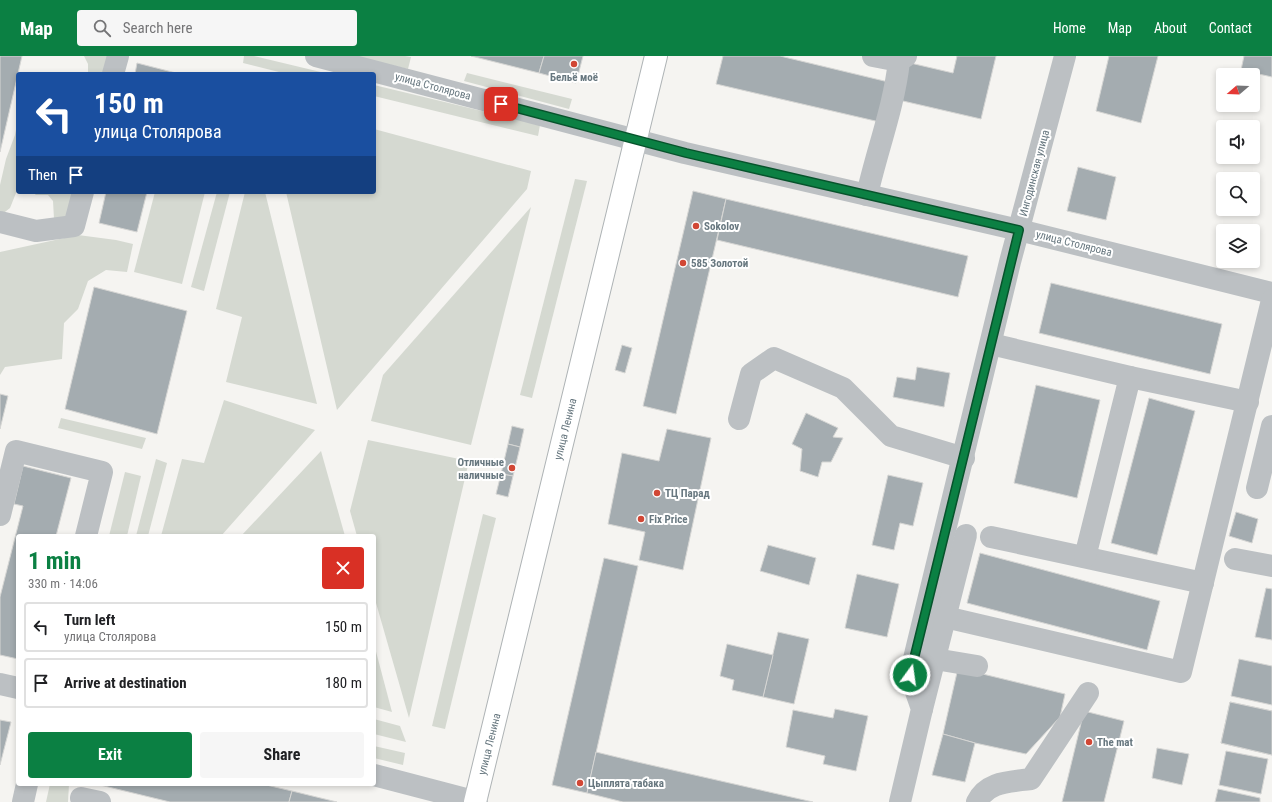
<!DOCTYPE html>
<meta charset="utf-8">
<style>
:root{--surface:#fff;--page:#f6f6f6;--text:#202124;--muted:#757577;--line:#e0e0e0;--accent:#0b8043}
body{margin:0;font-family:"Roboto Condensed",sans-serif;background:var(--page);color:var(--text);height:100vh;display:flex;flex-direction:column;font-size:15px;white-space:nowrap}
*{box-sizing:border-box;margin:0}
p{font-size:13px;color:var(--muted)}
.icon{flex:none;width:22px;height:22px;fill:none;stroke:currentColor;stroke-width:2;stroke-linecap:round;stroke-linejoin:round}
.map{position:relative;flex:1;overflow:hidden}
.details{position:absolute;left:16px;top:478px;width:360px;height:252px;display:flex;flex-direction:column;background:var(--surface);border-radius:4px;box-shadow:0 2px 6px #0003}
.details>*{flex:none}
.banner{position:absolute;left:16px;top:16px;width:360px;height:122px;border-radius:4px;box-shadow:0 2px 6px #0003;background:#1a4fa0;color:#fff;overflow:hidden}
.needle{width:26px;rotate:251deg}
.buttons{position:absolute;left:1216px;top:12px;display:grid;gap:8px}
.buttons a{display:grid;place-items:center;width:44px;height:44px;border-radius:4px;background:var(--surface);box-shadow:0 2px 6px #0003;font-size:20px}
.pin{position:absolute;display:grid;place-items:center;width:34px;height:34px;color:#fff;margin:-17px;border-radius:8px;box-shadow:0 2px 6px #0006}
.me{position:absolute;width:44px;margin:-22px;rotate:14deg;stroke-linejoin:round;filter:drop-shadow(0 0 3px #0008)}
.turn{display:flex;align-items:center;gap:14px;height:84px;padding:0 12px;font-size:18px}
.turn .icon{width:52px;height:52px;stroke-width:2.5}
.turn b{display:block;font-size:28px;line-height:34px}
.then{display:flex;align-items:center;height:38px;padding:0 12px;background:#0003;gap:8px;font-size:15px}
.round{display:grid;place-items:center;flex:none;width:42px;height:42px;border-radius:4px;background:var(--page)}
.overview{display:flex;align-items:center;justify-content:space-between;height:68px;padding:0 12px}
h1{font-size:24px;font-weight:700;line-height:30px;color:var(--accent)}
.cta{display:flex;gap:8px;margin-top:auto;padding:8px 12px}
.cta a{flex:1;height:46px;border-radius:4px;background:var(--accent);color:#fff;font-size:16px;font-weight:700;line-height:46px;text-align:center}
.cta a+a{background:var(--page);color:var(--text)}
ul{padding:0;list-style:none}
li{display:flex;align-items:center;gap:12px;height:50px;margin:0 8px 6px;padding:0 4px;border:2px solid var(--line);border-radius:4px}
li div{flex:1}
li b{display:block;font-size:15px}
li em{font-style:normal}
header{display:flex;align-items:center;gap:24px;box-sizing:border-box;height:56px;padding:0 20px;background:var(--accent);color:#fff}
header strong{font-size:19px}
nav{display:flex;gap:22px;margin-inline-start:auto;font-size:14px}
.search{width:280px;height:36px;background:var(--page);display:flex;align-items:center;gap:10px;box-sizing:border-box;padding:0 14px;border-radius:4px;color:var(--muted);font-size:15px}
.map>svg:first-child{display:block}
.green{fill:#d5d9d1}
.building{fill:#a4acb0;stroke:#d6d6d4}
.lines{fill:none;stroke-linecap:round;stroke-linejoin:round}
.major-casing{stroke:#aeb3b5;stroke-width:24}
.minor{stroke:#bcc0c3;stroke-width:22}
.major{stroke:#fff;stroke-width:22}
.route-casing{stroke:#07532c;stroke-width:10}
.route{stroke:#0b8043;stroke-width:7}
.poi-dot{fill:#d14735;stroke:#fff;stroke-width:1.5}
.labels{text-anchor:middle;stroke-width:4;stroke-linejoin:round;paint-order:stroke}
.poi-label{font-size:11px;font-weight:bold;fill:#67777f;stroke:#fff;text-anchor:start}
.street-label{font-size:11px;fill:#67777f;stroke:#fff}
</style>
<header>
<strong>Map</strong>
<div class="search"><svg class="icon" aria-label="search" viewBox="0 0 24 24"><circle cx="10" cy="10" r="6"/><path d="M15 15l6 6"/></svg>Search here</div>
<nav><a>Home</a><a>Map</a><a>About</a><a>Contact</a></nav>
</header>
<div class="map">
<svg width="1272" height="746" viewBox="0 0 1272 746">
<rect width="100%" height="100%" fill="#f5f4f1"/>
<!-- green -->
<g class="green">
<path d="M84,0h23l2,18h-21v-10z"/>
<path d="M244,0h10l75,18h-42l-44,-11z"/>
<path d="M353,0h52l6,1 -3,12z"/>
<path d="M467,17l105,26 -3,10 -105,-28z"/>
<path d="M374,29l166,40 -2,11 -164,-40z"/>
<path d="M18,63v69l-8,20 -9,7 -1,-1v-29l6,-26 9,-24z"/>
<path d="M374,73l157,42 -4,18 -190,221 -51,-218h88z"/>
<path d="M575,123l12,2 -55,217 -12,-3z"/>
<path d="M37,136h34l1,17 -7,8 -11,2 -1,-18 -5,-6h-13z"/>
<path d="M155,136h50l-23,92 -48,-12z"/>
<path d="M217,136h13l-26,99 -13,-4z"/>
<path d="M245,136h20l52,212 -91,-22 16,-65 -26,-8z"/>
<path d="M531,151l-60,238 -100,-24 12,-46z"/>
<path d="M78,179l38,5 17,4 -6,28 -21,-2 -18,11 -10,28 -14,14 -2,36 -57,8 -5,8v-123z"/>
<path d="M224,344l91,30 -94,106h-60l21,-77 22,4z"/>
<path d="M61,362l85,20 -4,11 -84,-21z"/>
<path d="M368,384l101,21 -60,257 -35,-122v-60h-17l-7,-25z"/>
<path d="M321,395l24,85h-104z"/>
<path d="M156,403l11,4 -19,73h-12z"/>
<path d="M125,416l16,4 -14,60h-18z"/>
<path d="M483,458l13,4 -51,211 -13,-3z"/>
<path d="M374,588l18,68 -18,-5z"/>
<path d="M374,663l26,7 6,16 -32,-8z"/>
<path d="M374,690l31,7 -2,12 -29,-7z"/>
<path d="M50,728h19l-1,18h-22z"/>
</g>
<!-- building -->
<g class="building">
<path d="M0,0h22l-22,96z"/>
<path d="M471,0h73l-5,17z"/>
<path d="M544,0h39l-7,27 -37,-10z"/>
<path d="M723,0h57l121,29 5,-23 47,11 4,-17h39l-15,63 -91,-21 -6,25 -168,-39z"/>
<path d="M1109,0h49l-17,67 -45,-12z"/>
<path d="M1244,0h28v21l-31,-7z"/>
<path d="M137,7l39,10v1h-41z"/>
<path d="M1078,111l38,10 -10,43 -39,-9z"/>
<path d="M693,135l33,8 -50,215 -33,-8z"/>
<path d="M106,136h41l-10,40 -38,-9z"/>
<path d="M726,143l242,57 -10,41 -241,-57z"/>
<path d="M1051,227l171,41 -12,50 -171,-41z"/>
<path d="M94,231l93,24 -30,123 -92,-25z"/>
<path d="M622,289l10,3 -7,25 -10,-3z"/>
<path d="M917,311l33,6 -6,34 -51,-10 4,-20 18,3z"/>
<path d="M1036,329l64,15 -23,98 -63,-15z"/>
<path d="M0,338l8,2 -8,33z"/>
<path d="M1149,342l46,13 -38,144 -46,-12z"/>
<path d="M806,357l32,15 -5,9 10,1 -12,24h-9l-4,15 -18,-6 2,-22 -10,-5z"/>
<path d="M512,370l12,3 -4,18 -12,-3z"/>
<path d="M667,373l44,9 -28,132 -44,-10 6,-28 -37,-8 14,-71 37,8z"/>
<path d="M508,388l12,3 -7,29 -12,-2z"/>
<path d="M23,410l48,12 -15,58h-38v123l-18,-4v-58l23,-91 -9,-2z"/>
<path d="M501,418l12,2 -5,21 -12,-3z"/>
<path d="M888,419l35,8 -10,43 -13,-3 -6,27 -22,-5z"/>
<path d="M1236,456l22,7 -6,24 -23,-7z"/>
<path d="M768,489l48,13 -7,27 -49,-14z"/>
<path d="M980,497l180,48 -13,49 -180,-47z"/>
<path d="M604,502l34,8 -51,227 -35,-8z"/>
<path d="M857,518l42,10 -12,53 -42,-9z"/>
<path d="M1266,532l6,1v51l-17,-3z"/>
<path d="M778,576l31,7 -15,65 -31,-7z"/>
<path d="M727,588l46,11 -10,42 -31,-7 2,-10 -14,-4z"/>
<path d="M1239,603l33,7v39l-41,-9z"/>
<path d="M958,612l107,26 -5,23 -34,37 -51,-11 -32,-9z"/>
<path d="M1230,646l42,9v44l-51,-12z"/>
<path d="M1230,646l42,9v44l-51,-12z"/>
<path d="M835,653l33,7 -12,55 -33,-7 2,-8 -39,-9 7,-37 40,8z"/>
<path d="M1084,655l40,10 -20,81h-42z"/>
<path d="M0,664l11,2 -11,43z"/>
<path d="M943,678l32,9 -10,39 -33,-7z"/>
<path d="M1157,692l32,6 -7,31 -30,-7z"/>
<path d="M1226,695l42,8 -7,35 -42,-9z"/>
<path d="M596,696l37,9 180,41h-190l-36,-9z"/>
<path d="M96,728h166l30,7 -3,11h-119z"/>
<path d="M1218,733l42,9v4h-45z"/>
<path d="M292,735l45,11h-48z"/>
</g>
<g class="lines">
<!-- major casing -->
<g class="major-casing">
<path id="major" d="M475,746l181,-746"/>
</g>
<!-- minor -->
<g class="minor">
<path d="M316,0l369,97 334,77 253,63"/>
<path d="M873,0l26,5"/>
<path d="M113,18l5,-18"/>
<path d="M867,139c10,-45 27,-88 32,-134l7,-5"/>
<path d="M0,166l36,9 38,-5 9,-34"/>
<path d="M991,288l139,33 118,25"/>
<path d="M739,363l12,-45 23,-16 69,30 48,48 73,22"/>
<path d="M1257,432l15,-62"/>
<path d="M0,459l16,-64 86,21 -16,64"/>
<path d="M991,481l212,46"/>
<path d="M1085,501l45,-180"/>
<path d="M1235,503l37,7"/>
<path d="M945,561l236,55 91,-372"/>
<path d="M935,603l42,7"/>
<path d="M0,628l18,4"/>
<path d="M922,653l44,-174"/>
<path d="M374,719l103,27"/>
<path d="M81,742l19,4"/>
<path d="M23,746l4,-18"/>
<path d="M900,746l22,-93 -12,-34 100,-413 55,-206"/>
<path d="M977,746c10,-21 33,-20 54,-23l57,-86"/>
</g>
<!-- major -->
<use href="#major" class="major"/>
</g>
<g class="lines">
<!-- route casing -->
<g class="route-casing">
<path id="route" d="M501,48l185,49 333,77 -109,445"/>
</g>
<!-- route -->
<use href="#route" class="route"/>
</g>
<!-- markers -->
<g class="poi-dot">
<circle cx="574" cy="8" r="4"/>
<circle cx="696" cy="170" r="4"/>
<circle cx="683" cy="207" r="4"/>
<circle cx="512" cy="412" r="4"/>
<circle cx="657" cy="437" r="4"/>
<circle cx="641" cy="463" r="4"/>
<circle cx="1089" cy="686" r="4"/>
<circle cx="580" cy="727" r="4"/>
</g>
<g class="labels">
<!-- poi labels -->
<g class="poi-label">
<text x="574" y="25" text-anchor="middle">Бельё моё</text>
<text x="704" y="174">Sokolov</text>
<text x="691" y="211">585 Золотой</text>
<text x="504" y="410" text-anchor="end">Отличные<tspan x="504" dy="13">наличные</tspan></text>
<text x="665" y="441">ТЦ Парад</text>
<text x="649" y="467">Fix Price</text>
<text x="1097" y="690">The mat</text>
<text x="588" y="731">Цыплята табака</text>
</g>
<!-- street labels -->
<g class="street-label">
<text transform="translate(433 30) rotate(15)" y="4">улица Столярова</text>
<text transform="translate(1034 117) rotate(-75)" y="4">Ингодинская улица</text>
<text transform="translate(1074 187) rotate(14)" y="4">улица Столярова</text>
<text transform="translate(565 373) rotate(-76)" y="4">улица Ленина</text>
<text transform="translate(489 688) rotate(-76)" y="4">улица Ленина</text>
</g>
</g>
</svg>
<div class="buttons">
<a><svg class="needle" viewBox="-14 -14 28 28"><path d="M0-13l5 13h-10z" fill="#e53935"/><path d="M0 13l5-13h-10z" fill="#757577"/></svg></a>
<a><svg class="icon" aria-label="sound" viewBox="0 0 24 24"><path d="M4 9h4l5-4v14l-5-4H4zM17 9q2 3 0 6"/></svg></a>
<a><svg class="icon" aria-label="search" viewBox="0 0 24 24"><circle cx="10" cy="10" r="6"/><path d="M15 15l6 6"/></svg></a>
<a><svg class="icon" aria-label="layers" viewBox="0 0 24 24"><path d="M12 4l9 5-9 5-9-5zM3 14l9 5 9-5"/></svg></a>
</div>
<div class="pin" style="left:501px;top:48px;background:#d93025"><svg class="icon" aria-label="arrive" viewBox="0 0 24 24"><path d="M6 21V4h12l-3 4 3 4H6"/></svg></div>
<svg class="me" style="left:910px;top:619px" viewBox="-20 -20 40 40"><circle r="17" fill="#0b8043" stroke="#fff" stroke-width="3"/><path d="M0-11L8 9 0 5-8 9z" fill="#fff"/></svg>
<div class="banner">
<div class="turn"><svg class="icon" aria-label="left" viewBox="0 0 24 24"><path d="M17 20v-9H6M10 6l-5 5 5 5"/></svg><div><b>150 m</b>улица Столярова</div></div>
<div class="then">Then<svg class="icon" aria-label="arrive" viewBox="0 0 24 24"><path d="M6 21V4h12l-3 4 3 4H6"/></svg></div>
</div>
<section class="details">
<div class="overview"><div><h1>1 min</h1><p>330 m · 14:06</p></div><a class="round" style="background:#d93025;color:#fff"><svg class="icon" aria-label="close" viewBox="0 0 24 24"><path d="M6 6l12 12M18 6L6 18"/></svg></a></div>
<ul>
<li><svg class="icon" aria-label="left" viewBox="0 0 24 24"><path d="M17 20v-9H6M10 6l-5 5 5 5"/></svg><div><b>Turn left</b><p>улица Столярова</p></div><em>150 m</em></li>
<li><svg class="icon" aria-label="arrive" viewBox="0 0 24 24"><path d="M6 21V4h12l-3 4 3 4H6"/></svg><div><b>Arrive at destination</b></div><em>180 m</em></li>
</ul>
<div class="cta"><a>Exit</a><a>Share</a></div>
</section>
</div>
